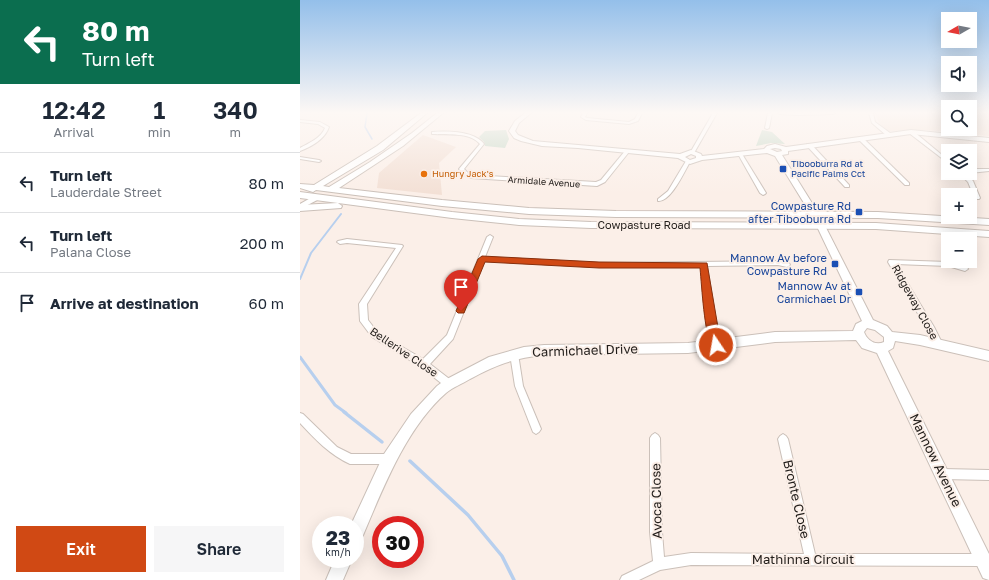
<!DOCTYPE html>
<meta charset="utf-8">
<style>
:root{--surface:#fff;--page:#f6f6f7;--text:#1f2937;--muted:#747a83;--line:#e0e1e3;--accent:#d04914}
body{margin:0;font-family:"Golos Text",sans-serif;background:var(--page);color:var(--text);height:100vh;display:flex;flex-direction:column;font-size:15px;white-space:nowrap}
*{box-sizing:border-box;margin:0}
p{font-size:13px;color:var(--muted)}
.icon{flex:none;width:22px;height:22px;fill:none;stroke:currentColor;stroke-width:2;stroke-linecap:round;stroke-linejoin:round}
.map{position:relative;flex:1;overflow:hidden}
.details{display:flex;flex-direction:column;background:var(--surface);width:300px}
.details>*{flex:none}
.hud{background:#0b6e4f;color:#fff;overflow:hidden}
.needle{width:26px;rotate:261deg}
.fabs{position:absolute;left:641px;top:12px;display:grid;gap:8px}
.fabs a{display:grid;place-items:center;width:36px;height:36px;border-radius:0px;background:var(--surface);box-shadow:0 4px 16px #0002;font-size:20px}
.speed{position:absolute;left:12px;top:516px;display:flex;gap:8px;font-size:20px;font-weight:700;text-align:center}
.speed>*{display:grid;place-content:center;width:52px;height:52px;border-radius:50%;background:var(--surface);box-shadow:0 4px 16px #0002;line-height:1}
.speed small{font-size:10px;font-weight:400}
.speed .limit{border:6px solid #d22;background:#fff;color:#111}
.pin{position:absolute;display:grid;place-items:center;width:34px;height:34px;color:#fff;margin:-41px -17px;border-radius:50% 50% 50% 0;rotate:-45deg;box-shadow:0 0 4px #0007}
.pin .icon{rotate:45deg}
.me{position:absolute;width:44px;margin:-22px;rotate:348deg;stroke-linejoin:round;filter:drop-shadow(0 0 3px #0008)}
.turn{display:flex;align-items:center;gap:14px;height:84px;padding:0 16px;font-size:18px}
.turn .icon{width:52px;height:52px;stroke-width:2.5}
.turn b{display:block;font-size:28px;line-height:34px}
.eta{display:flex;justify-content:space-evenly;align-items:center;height:68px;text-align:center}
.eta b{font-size:24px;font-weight:600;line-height:28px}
.cta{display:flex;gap:8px;margin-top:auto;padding:8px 16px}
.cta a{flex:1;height:46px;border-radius:0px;background:var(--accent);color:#fff;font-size:16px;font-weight:600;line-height:46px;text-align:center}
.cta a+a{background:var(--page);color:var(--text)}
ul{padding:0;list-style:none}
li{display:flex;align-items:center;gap:12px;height:60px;padding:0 16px;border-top:1px solid var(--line)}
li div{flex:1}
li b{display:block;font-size:15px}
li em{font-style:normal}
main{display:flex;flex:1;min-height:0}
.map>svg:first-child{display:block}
.built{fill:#f3e0d5}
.green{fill:#c5d7c6}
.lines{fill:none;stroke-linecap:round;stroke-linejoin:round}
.stream-far3{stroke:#b7cfee;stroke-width:1.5}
.stream-far2{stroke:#b7cfee;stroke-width:2}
.stream-far1{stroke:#b7cfee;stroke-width:3}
.stream{stroke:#b7cfee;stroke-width:3.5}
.street-casing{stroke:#cbc0b9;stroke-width:2}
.secondary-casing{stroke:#cbc0b9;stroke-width:2}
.primary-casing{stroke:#cbc0b9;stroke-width:2}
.street{fill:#fff;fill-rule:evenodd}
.secondary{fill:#fff;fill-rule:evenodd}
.primary{fill:#fff;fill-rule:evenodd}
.route{fill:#d04914;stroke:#872f0d}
.transit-dot{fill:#1a4fb4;stroke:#fbefe8;stroke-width:1.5}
.food-dot{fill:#e8710a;stroke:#fbefe8;stroke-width:1.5}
.labels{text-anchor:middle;stroke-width:4;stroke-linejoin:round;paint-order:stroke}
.far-transit-label{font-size:9px;fill:#164399;stroke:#fbefe8;text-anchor:start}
.far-food-label{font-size:9px;fill:#c56008;stroke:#fbefe8;text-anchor:start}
.far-street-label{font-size:9px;fill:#211d1a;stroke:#fbefe8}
.transit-label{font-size:11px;fill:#164399;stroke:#fbefe8;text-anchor:end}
.street-label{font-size:11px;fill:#211d1a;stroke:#fbefe8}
.near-street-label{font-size:13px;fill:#211d1a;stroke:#fbefe8}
</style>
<main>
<section class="details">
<div class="hud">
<div class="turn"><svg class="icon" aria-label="left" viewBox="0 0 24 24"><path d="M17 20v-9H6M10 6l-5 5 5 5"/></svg><div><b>80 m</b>Turn left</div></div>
</div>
<div class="eta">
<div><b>12:42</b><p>Arrival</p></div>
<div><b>1</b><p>min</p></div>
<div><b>340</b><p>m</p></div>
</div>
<ul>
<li><svg class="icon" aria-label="left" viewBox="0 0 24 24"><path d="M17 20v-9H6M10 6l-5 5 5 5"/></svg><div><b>Turn left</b><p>Lauderdale Street</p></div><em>80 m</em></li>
<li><svg class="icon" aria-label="left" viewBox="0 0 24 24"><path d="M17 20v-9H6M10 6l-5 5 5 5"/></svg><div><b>Turn left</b><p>Palana Close</p></div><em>200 m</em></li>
<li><svg class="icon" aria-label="arrive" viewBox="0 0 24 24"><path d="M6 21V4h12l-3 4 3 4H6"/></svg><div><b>Arrive at destination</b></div><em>60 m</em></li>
</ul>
<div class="cta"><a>Exit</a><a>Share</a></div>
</section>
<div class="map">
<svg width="689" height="580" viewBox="0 0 689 580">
<rect width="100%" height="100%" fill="#fbefe8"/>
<!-- built -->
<g class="built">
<path d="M574,113h74v16h22v-16h19v23l-63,-6 -37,1 -8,-5z"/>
<path d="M123,135l33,12 -17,16 3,32 -65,-7 2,-15z"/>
</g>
<!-- green -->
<g class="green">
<path d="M206,130l3,9 -4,9 -20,-2 -1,-4 -5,-5 6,-6z"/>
<path d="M462,130l10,2 13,12 -14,-1 -15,3z"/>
</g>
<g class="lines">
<!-- stream-far3 -->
<path class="stream-far3" d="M67,113l-2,14 7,12"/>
<!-- stream-far2 -->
<path class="stream-far2" d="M0,279l11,-26 30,-39"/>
<!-- stream-far1 -->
<path class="stream-far1" d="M0,357l35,48 11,8"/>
<!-- stream -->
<g class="stream">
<path d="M44,412l38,30"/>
<path d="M110,461l58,54 34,41 12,24"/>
</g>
<!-- street casing -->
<g class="street-casing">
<g id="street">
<path d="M283,113h4l-2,4 2,1 42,4 6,-3 3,-6h4l-4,8 -9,3 -43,-4 -5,-3z"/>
<path d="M413,113h4l-23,40 -4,1v-1z"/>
<path d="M468,113h4l-3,15 -2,1 -2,-1z"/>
<path d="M478,113h57l-2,1 -35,1 -18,-1z"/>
<path d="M569,113h4l2,9 15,11v2h-4l-14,-12z"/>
<path d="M0,120l20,2 9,5c-4,12 -18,20 -29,24v-3c9,-5 21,-10 25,-20l-7,-4 -18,-2z"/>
<path d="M609,131h4l35,29v3l-39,-30z"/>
<path d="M132,132c16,-1 42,-1 52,12l-20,25 4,4 4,2 124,7 5,-2 24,-29 4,1 -24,30 -8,4 -126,-8 -7,-3 -5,-6 21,-25c-10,-12 -32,-9 -46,-10h-2z"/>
<path d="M559,138h4l46,45v2h-4l-46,-45z"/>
<path d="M507,144h4l38,41v2h-4l-38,-41z"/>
<path d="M438,153l4,1 24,39 -1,1 -2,1 -3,-2 -22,-39z"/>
<path d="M0,157l19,3 2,1 -2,1 -19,-3z"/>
<path d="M386,161l4,1c-6,10 -19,40 -32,39v-2l10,-8z"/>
<path d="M670,169h19v2l-19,2z"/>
<path d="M659,173h6l8,8 7,17 -1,1h-4l-7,-17z"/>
<path d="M190,235l3,2 -8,20 114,6 179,-2 11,2 1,2 -3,2 -9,-2 -71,1 13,79 -1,2 -3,1 -3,-1 -1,-2 -11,-79 -102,1 -115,-6 -31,78 -23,25 22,17 1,3 -1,3 -3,1 -3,-1 -25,-20 -49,-30 -12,-16 -1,-17 37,-56 -49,-5 -7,1 -3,-2 1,-1 9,-2 55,6 1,1 -36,58 1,16 10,13 45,26 24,-24 40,-98z"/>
<path d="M589,260l59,2 19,5 1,2 -3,2 -17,-5 -52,-2 38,63 8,16 -1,2 -3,1 -3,-1 -7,-14 -40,-69z"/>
<path d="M214,351l3,1 1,2 5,32 18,43 -2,3 -3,2 -3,-2 -18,-46 -5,-32 1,-2z"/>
<path d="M0,413l3,1 34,33 14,7h38l3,2 2,3 -2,3 -3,2h-39c-20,-9 -35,-25 -50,-41z"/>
<path d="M355,433l3,2 2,3 2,94 2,25 27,-4 113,1 -26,-115 2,-3 3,-2 3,2 2,3 27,115h169l4,2 1,2 -1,6 -4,2 -293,-1 -31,5 -21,10h-19l2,-4 31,-15 -3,-29v-94l2,-3z"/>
<path d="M643,469l46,1v10l-46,-1 -4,-1 -1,-4 1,-4z"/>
</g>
</g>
<!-- secondary casing -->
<g class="secondary-casing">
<g id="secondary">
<path d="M225,113h6l-12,10 -4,8 3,4 15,6 147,13 11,-4 10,4 1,2 62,-7 3,-3 8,-2 11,3 125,-17 78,8v4l-78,-8 -123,17v3l-6,1 38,61 53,104 14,6 5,6 28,3 69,16v10l-69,-16 -25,-4 -2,7 -5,3 101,203v26l-6,-2 -106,-225 -15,-5 -6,-8 -81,2 -87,11 -144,2c-30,3 -48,10 -74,24 -8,5 -17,8 -24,14 -41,36 -64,98 -85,147l-6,2v-17h-4l33,-71 27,-40 26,-28 8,-6 44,-23 35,-10 20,-2 144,-2 87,-11 78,-1 3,-7 6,-3 -50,-105 -37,-60 -8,-3 -65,7 -12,4 -12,-6 -100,-10 -36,-2 -21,-5 -7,-3 -5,-7 6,-10zM475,148l6,1 1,2 -5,1 -7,-3zM391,154l5,2v2l-6,2 -5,-3zM567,328l8,2 9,7v5c-9,4 -17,-2 -20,-10z"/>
<path d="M14,196h3l4,2 -21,11v-5z"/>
<path d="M35,559h17l-9,21h-17z"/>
</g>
</g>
<!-- primary casing -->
<g class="primary-casing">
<g id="primary">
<path d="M121,113h6l-44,37 -60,36 6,1 41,-25 42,-29 25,-20h6l-40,33 -64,42 103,12 87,8 87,3 262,1 111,7v6l-111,-7 -262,-1 -87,-3 -87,-8 -126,-16 -3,2 -13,-4v-4l14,1 63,-39z"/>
<path d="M0,192l152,20 67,7 72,3 285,1 113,8v6l-113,-8 -285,-1 -72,-3 -67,-7 -152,-20z"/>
<path d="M38,203l4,3 -1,2 -41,3v-6z"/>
</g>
</g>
<!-- street -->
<use href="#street" class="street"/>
<!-- secondary -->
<use href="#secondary" class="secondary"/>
<!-- primary -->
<use href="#primary" class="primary"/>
</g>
<!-- sky -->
<linearGradient id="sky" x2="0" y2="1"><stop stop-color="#94bfea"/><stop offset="0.58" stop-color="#fdf8f5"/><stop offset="1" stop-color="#fdf8f5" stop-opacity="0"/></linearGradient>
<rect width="689" height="194" fill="url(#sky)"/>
<!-- route -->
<path class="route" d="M182,256l117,6 108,1 14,82 -2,3 -3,1 -4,-1c-8,-17 -10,-59 -12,-80h-101l-114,-6 -21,51h-6l-2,-2 22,-52z"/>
<!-- markers -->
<g class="transit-dot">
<rect x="479" y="165" width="8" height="8" rx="2"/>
<rect x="555" y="208" width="8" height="8" rx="2"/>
<rect x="531" y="260" width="8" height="8" rx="2"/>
<rect x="555" y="288" width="8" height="8" rx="2"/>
</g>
<circle class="food-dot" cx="124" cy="174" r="4"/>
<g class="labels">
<!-- far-transit labels -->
<g class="far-transit-label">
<text x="491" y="167">Tibooburra Rd at<tspan x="491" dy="10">Pacific Palms Cct</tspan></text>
</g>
<!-- far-food labels -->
<g class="far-food-label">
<text x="132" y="177">Hungry Jack's</text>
</g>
<!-- far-street labels -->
<g class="far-street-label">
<text transform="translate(244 182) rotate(4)" y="3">Armidale Avenue</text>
</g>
<!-- transit labels -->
<g class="transit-label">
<text x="551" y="210">Cowpasture Rd<tspan x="551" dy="13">after Tibooburra Rd</tspan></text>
<text x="527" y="262">Mannow Av before<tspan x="527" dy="13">Cowpasture Rd</tspan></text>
<text x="551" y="290">Mannow Av at<tspan x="551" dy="13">Carmichael Dr</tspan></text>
</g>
<!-- street labels -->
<g class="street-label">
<text x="344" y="229">Cowpasture Road</text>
<text transform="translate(615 302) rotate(61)" y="4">Ridgeway Close</text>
<text transform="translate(104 352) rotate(34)" y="4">Bellerive Close</text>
</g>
<!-- near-street labels -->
<g class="near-street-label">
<text transform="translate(285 350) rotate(-2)" y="5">Carmichael Drive</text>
<text transform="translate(636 460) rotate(64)" y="5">Mannow Avenue</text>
<text transform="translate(497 499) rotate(77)" y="5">Bronte Close</text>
<text transform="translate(356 501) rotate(-91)" y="5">Avoca Close</text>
<text x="503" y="564">Mathinna Circuit</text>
</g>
</g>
</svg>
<div class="fabs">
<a><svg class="needle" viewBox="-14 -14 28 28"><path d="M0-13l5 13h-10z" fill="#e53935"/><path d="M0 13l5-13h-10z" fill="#747a83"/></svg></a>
<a><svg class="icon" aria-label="sound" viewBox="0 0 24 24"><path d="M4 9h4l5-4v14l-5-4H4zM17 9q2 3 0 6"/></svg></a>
<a><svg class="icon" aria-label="search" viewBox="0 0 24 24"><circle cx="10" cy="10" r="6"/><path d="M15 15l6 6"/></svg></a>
<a><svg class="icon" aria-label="layers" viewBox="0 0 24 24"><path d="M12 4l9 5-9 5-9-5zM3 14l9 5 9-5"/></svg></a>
<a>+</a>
<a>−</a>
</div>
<div class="speed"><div>23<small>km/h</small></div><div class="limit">30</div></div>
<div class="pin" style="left:161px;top:311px;background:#d93025"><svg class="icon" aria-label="arrive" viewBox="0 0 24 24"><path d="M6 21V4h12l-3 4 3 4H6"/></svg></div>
<svg class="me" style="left:416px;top:345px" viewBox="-20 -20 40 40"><circle r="17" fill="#d04914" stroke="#fff" stroke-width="3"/><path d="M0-11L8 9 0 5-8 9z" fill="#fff"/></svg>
</div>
</main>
